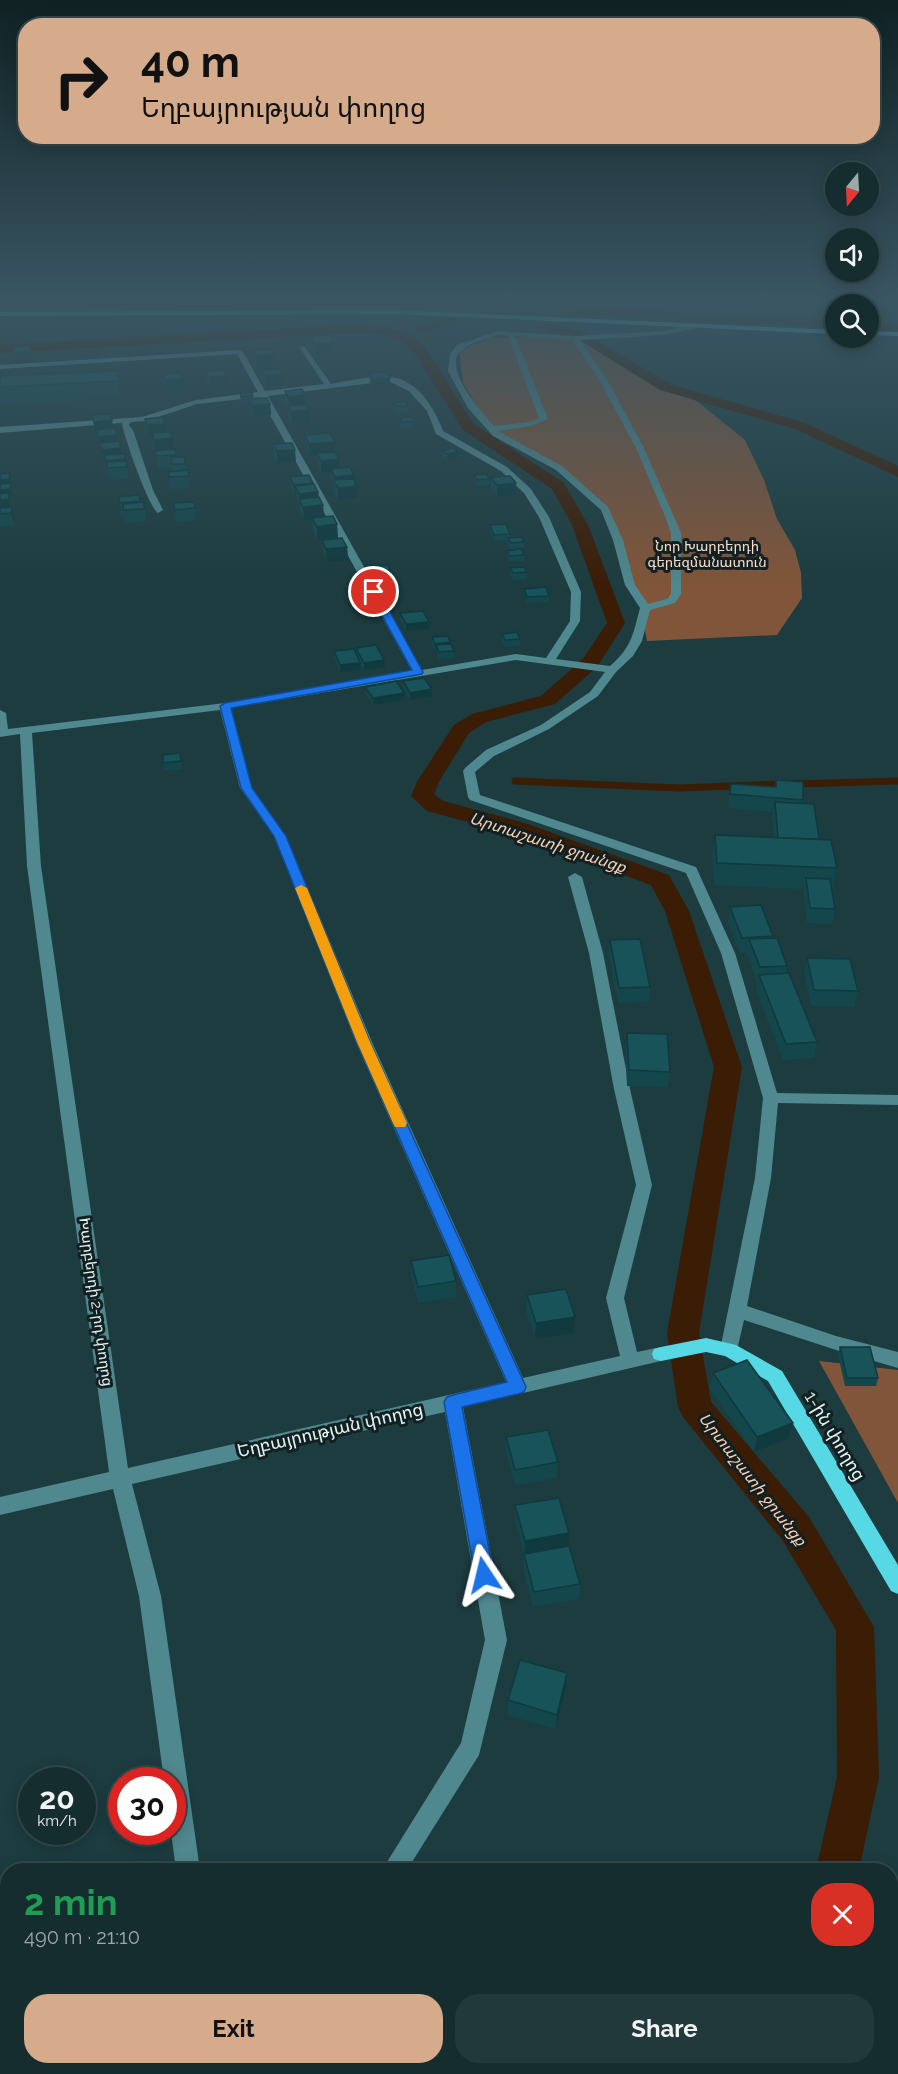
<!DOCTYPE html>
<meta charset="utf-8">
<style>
:root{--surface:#152d2f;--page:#22393b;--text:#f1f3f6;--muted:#9da8aa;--line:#34494b;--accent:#d6ab8b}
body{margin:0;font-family:Raleway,"Noto Sans Armenian",sans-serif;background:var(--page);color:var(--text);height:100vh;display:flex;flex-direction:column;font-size:22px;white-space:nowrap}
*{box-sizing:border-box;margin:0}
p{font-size:20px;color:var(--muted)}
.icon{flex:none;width:33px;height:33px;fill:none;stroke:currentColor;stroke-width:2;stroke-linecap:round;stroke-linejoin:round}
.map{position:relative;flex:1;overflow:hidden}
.panel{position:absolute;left:0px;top:1863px;width:898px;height:212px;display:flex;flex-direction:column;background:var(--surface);border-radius:24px 24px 0 0;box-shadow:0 3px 15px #0003,0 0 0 2px var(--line)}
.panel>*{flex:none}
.hud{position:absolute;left:18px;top:18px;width:862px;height:126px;border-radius:24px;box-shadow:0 3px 15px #0003,0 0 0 2px var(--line);background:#d6ab8b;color:#111;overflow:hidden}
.needle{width:39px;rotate:198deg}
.buttons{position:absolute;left:825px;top:162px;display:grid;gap:12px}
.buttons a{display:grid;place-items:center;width:54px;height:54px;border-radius:50%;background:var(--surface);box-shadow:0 3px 15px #0003,0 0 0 2px var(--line);font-size:30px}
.speed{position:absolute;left:18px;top:1767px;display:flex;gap:12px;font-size:30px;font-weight:700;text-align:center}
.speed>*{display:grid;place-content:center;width:78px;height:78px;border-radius:50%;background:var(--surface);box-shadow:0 3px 15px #0003,0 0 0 2px var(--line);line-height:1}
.speed small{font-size:15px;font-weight:400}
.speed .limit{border:9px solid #d22;background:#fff;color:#111}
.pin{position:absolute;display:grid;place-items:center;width:51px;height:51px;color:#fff;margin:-26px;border:3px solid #fff;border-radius:50%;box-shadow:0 2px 6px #0007}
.me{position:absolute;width:66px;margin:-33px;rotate:350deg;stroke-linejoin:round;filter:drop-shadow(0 0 4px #0008)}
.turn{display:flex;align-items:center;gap:21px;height:126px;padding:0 24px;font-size:27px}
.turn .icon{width:78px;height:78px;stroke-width:2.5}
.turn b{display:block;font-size:42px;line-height:51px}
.round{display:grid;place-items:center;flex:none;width:63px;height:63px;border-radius:24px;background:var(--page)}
.head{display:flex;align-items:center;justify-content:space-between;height:102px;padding:0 24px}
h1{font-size:36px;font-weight:700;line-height:45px;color:#1e9e55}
.button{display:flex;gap:12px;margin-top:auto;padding:12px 24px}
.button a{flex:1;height:69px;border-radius:24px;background:var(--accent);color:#111;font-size:24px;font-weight:700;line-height:69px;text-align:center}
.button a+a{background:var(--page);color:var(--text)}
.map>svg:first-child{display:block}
.green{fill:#815539}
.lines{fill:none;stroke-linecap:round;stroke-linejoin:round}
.stream-far1{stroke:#3b1c05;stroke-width:4}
.stream{stroke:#3b1c05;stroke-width:7}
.canal{fill:#3b1c05;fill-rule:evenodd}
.minor{fill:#4f888e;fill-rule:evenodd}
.major{fill:#56d9e5;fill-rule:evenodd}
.wall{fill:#14474c}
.shaded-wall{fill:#103a3e}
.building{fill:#175358;stroke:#103a3e;stroke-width:1.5}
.route{fill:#1a73e8;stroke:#114b97;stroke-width:1.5}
.slow{fill:#f59e0b}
.labels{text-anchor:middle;stroke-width:6;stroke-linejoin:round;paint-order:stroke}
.far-park-label{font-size:14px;fill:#fbdcca;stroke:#122021}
.street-label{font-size:15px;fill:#e3f5f7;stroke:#122021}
.water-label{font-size:16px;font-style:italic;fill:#fdd0b4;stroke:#122021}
.near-street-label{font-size:18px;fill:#e3f5f7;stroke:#122021}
</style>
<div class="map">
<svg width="898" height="2074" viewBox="0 0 898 2074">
<rect width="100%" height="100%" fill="#1c3c3f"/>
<!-- green -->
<g class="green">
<path d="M554,336l38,5 106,61 47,38 19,40 13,39 18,31 6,23 1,25 -25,37 -130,6 -8,-41 -26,-78 -47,-52 -72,-35 -31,-52 -4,-33 32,-12z"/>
<path d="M819,1361l79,9v133z"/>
</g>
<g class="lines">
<!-- stream-far1 -->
<g class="stream-far1">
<path d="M441,299l49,1"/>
<path d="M0,305l176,-1 175,-5"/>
</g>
<!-- stream -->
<g class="stream">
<path d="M515,781l164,7 104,-4"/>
<path d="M795,784l103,-3"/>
</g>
<!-- canal -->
<g class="canal">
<path d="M508,299h18l-2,3 -29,9 -6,-4z"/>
<path d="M545,302l23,4 268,14v8l-268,-14 -27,-5 -2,-3 2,-3z"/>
<path d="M451,316l5,1 1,3 -1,3 -34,10 -7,-4 2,-3z"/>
<path d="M542,322l42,10 2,3 -7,4 -42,-10 -1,-3z"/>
<path d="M868,322l30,2v8l-30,-2z"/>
<path d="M352,325l34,2 22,6 15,12 51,79 90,59 24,42 37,98 -28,44 -42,37 -69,18 -17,11 -29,47 -6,14 9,7 82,22 144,52 20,36 53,156 -43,266 12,69 98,115 65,110 5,150 -20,93h-43l21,-93 -1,-147 -53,-89 -100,-124 -5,-10 -11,-74 47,-266 -49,-156 -14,-26 -142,-52 -82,-22 -16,-15 7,-16 36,-55 18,-11 69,-18 42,-37 24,-36 -35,-98 -20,-36 -89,-59 -50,-79 -15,-12 -13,-4 -33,-2 -352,20v-8z"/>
<path d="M589,336l81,48 135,39 93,43v11l-103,-48 -135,-39 -76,-47 -2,-3z"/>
<path d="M519,2067h53l-3,7h-53z"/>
</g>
<!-- minor -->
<g class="minor">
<path d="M698,323l3,4 -37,8 -84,5 29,43 35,65 37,85v61l-6,9 -25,7 -8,31 -9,15 -17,16 -18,24 -49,33 -55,27 -19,16 5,23 216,72 39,86 42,140 121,2v10l-120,-2 -7,75 -24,128 89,30 62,16v16l-62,-18 -92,-30 -8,35 -7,2 -7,-2 -2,-5 35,-172 8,-80 -42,-145 -35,-80 -216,-73 -2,-3 -5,-26 2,-3 21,-18 55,-25 49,-33 15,-20 -89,-12 -285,48 21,80 34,48 86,206 151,336 97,-22 -14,-58 30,-113 -22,-96 -25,-136 -21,-76 7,-4 7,4 21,76 27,136 22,96 -28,113 13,54 24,-5 7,2 2,5 -2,5 -7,2 -198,46 44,233 -28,115 -72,115h-25l79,-127 24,-103 -40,-228 -313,72 29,112 39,274h-24l-5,-38 1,-52h-8l-25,-184 -26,-107 -113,26v-18l109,-25 -82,-606 -7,-132 -20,3v-27l6,3 2,16 217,-26 187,-32 -152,-274 -63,7 -51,17 -15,1 -2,3 4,5 20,60 10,20 -5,3c-9,-5 -35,-79 -36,-90l-122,10v-6l142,-10 54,-17 62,-8 -21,-38 -237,15v-4l239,-15 4,2 22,39 59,-7 -24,-36 4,-2 27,38c18,-3 39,-8 57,-7 29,1 46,30 55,54l64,36 24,22 18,28 32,75 -1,29 -24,38 54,7c21,-18 23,-31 30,-58l-15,-23 -12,-45 -12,-30 -45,-40 -63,-34 -25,-28 -20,-37 2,-17 7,-9 41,-14 77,5 89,-5zM499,335l9,1 31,82 -10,4 -35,4c-12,-13 -55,-61 -31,-77 9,-7 25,-10 36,-14zM515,336l58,4 28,43 35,65 29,68 6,17v61l-4,5 -19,5 -13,-19 -12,-45 -15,-33 -46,-41 -64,-35 33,-5 17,-7zM388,381l21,10 18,20 9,23 65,37 23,22 15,24 32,75 -1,29 -24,37 -30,-4 -94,16 -154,-274zM220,710l20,78 34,48 82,206 150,340 -378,86 -87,-602 -9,-133z"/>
<path d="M898,1994v42l-7,3v-42z"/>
<rect x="184" y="2067" width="26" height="7"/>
<path d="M257,2067h27l-3,7h-27z"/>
<path d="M863,2067h26l-2,7h-26z"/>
</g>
<!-- major -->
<g class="major">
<path d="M395,310l441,20v4l-441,-20 -395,2v-4z"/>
<path d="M868,331l30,1v4l-30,-1z"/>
<path d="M706,1338l30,7 46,26 116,194v29l-7,-3 -123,-210 -43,-25 -19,-4 -45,9 -7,-2 -2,-5 2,-5 7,-2z"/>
</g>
</g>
<!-- wall -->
<g class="wall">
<path d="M311,336l23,17 -19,2 -3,-8z"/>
<path d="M254,350l19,4 1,11 -17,1 -2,-5z"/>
<path d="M258,369l25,17 -17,1 -3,-6v-4l-4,1z"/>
<path d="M118,371l2,16v11l-120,6v-28z"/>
<path d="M206,371l21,16 -17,1 -3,-6z"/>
<path d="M369,373l21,16 -16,1 -4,-6z"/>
<path d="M163,374l19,5 2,11 -17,1 -3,-6z"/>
<path d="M285,391l20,4 1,9 4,18 -18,1 -4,-6v-11l-3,-4z"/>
<path d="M240,393l13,3v3l17,5 1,11 -18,2 -3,-7 -1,-8h-8z"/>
<path d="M394,403l14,3v5l-12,1 -2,-4z"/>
<path d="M92,415l21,13 8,26h4l4,25 -20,1 -3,-18h-2l-7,-29h-1l-2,-6z"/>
<path d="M400,418l14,3v6l-12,1 -2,-4z"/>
<path d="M145,419l21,13 7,6 3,19h9l2,13 2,6 1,12 -20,1 -2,-17 3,-1v-4l-13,1 -6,-31h-4l-2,-7z"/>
<path d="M305,435l30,17 4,7 1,9 14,7 3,23 -19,2 -4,-7v-8l-3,-4v-9l-10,1 -3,-8 -1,-10 -7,1 -4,-9z"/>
<path d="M273,444l23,17 -19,2 -3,-7z"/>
<path d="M442,451l16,1v6l-11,2 -5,-3z"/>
<path d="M474,475l15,4v6l-12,1 -3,-5z"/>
<path d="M290,477l23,6 5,9 1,5 4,8 1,12 14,20 -21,2 -4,-8 -1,-12 -8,1 -4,-9v-5l-4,-9h-2l-3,-8z"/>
<path d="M491,477l24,18 -18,2 -6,-7z"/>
<path d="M139,495l1,8 4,-1 2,19 -21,2 -1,-8h-3l-2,-18z"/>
<path d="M174,503l21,5 1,12 -20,2z"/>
<path d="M12,507l2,12v6l-14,2v-19z"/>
<path d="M490,525l20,9v3l14,5v6l-14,1 -2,-5v-4l-14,1 -4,-10z"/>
<path d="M322,540l25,7 1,13 -21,2 -4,-9z"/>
<path d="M507,551l17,4v6l-14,1 -3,-5z"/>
<path d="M373,566l17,4v7l-14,1 -2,-5z"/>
<path d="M510,568l17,4v7l-14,1 -3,-6z"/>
<path d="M524,589l25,7 -1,6 -21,1 -3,-8z"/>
<path d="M400,613l29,9v7l-23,2 -6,-11z"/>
<path d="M502,634l18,5v7l-15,1 -3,-6z"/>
<path d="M432,637l18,7 4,7v7l-15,1 -3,-9 -1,1 -3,-7z"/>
<path d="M356,648l29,19 -21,3 -4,-8 1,8 -21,2 -6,-14v-7l22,2z"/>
<path d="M403,681l29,15 -22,4 -7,-12z"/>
<path d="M365,687l39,13 -30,5 -9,-11z"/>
<path d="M180,753l2,16 -18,2 -1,-16z"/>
<path d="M776,780l27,20v3l16,36 18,29 -4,22h-1l3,19 -3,15 -25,-1 -4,-30 1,-4 -90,-4 -2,-28 3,-22 59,2 -2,-21 1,-4 -45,-4 3,-24 44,3z"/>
<path d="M730,907l43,29v2l14,28 -1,7 31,69 -3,16 -31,2 -27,-70 1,-7 -10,-28v-3l-7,1 -12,-31z"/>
<path d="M610,940l40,47 -1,15 -31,1 -9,-48z"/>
<path d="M807,958l51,33 -4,16 -43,-1 -7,-33z"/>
<path d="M627,1033l43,39 -2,15 -41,-1 -2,-37z"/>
<path d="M411,1261l45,20v16l-38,6 -7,-27z"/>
<path d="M527,1295l47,38 -39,6 -9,-28z"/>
<path d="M840,1347l38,31 -2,8h-31l-7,-31z"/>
<path d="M713,1373l80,50 -4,15 -35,14 -44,-63z"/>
<path d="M506,1437l52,25 -1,16 -42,7 -9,-33z"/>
<path d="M515,1505l53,41 12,38 -1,15 -46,8 -10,-37 1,-14 -9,-35z"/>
<path d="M567,1673l-1,15 -11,41 -48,-14 1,-15z"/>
</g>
<!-- shaded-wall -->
<g class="shaded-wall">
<path d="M334,343v10l-19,2v-11z"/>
<path d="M30,351l2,11 -16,2 -2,-11z"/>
<path d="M273,354l1,11 -17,1v-10z"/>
<path d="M118,371l2,16v11l-2,-17z"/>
<path d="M259,372h3l1,5 -4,1z"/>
<path d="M282,375l1,11 -17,1 -1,-11z"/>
<path d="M226,376l1,11 -17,1 -1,-11z"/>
<path d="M390,378v11l-16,1 -1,-11z"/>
<path d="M182,379l2,11 -17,1 -2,-11z"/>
<path d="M305,395l1,12 -17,1 -1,-11z"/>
<path d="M270,404l1,11 -18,2 -1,-11z"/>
<path d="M309,410l1,12 -18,1 -1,-11z"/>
<path d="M112,420l2,12 -18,-2 1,3h-1l-2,-11z"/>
<path d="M165,424l1,11 -14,-2v4h-4l-1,-12z"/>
<path d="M117,435l1,12 -18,-4 1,5h-1l-2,-11z"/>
<path d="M173,438l1,12 -18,2 -2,-12z"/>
<path d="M335,442v12l-18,-1v2l-7,1 -1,-12z"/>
<path d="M121,448l1,11 -16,2v1h-2l-2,-12z"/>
<path d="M295,450l1,11 -19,2v-12z"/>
<path d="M458,452v6l-11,2v-6z"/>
<path d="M339,459l1,12 -9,-2v3l-10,1v-12z"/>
<path d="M354,475l1,12 2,-1v12l-19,2v-12l-3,-4v-7z"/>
<path d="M10,479l1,6 -11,1v-6z"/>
<path d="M313,483l1,10 4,-1 1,12 -20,-5v8v-13l-4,-8 1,11h-2v-12z"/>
<path d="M516,483l-1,12 -18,2v-12z"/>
<path d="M11,489l1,6 -12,1v-6z"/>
<path d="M9,499l1,7 -10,1v-7z"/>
<path d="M323,505l1,13 -20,2 -1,-13z"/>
<path d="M12,507l2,12v6l-3,-12z"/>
<path d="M337,524l1,13 -21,2v-12z"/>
<path d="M347,547l1,13 -21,2 -1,-13z"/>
<path d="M429,622v7l-23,2v-7z"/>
<path d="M450,642v7l-14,-4v5l-1,1v-7z"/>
<path d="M384,660l1,7 -21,3v-7z"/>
<path d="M360,663l1,7 -21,2v-7z"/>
<path d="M432,689v7l-22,4v-7z"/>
<path d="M404,693v7l-30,5 -1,-7z"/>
<path d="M575,1317l-1,16 -39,6 1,-16z"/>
<path d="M793,1423l-4,15 -35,14 3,-15z"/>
<path d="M569,1533l-1,15 -44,6v3l1,-16z"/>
<path d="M567,1673l-1,15 -11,41 2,-14z"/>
</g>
<!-- building -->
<g class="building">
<path d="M330,335l4,8 -19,1 -4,-8z"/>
<path d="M29,346l1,5 -16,2 -1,-6z"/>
<path d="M270,349l3,5 -16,2 -3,-6z"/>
<path d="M269,368l1,2h-8l1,2h-4l-1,-3z"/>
<path d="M279,369l3,6 -17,1 -3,-6z"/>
<path d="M223,370l3,6 -17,1 -3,-6z"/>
<path d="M118,371v10l-118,6v-11z"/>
<path d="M386,372l4,6 -17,1 -4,-6z"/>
<path d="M180,373l2,6 -17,1 -2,-6z"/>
<path d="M302,389l3,6 -17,2 -3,-6z"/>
<path d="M252,392l1,4 -12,1 -1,-4z"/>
<path d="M267,398l3,6 -18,2 -3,-7z"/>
<path d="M406,402l2,4h-12l-2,-3z"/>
<path d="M305,404l4,6 -18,2 -3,-6z"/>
<path d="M110,414l2,6 -18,2 -2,-7z"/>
<path d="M163,417l2,7 -18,1 -2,-6z"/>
<path d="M412,417l2,4 -12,1 -2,-4z"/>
<path d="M115,428l2,7 -19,2 -2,-7z"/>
<path d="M170,432l3,6 -19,2 -2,-7z"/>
<path d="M330,433l5,9 -26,2 -4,-9z"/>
<path d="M119,441l2,7 -19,2 -2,-7z"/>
<path d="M292,443l3,7 -18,1 -4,-7z"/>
<path d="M453,448l5,4 -11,2 -5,-3z"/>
<path d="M175,449l1,6 -20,1 -1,-5z"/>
<path d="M335,452l4,7 -18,2 -4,-8z"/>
<path d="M125,454v5l-19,2 -1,-6z"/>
<rect x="171" y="457" width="14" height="7"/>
<path d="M126,461l1,6 -20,1v-6z"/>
<path d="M350,467l4,8 -19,2 -4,-8z"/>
<path d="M188,470l1,6 -20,1 -1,-5z"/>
<path d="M9,473l1,6 -10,1v-6z"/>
<path d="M487,474l2,5 -12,1 -3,-5z"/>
<path d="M309,475l4,8 -19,2 -4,-8z"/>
<path d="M510,476l6,7 -19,2 -6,-8z"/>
<path d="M353,479l4,7 -19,2 -5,-8z"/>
<path d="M10,483l1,6 -11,1v-6z"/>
<path d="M314,484l4,8 -19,2 -4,-8z"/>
<path d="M8,493l1,6 -9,1v-6z"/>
<path d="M139,495l1,6 -21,2v-6z"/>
<path d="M319,497l4,8 -20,2 -4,-8z"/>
<path d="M144,502v7l-21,1v-6z"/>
<path d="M194,502l1,6 -20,2 -1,-7z"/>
<path d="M12,507l-1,6 -11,1v-6z"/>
<path d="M333,516l4,8 -20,3 -5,-9z"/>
<path d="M506,524l4,10 -16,1 -4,-10z"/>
<path d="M522,537l2,5 -13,1 -3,-5z"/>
<path d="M342,538l5,9 -21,2 -4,-9z"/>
<path d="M521,549l3,6 -14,1 -3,-5z"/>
<path d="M388,565l2,5 -15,2 -2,-6z"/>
<path d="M524,567l3,5 -14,1 -3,-5z"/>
<path d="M546,587l3,9 -22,1 -3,-8z"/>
<path d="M423,611l6,11 -23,2 -6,-11z"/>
<path d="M517,632l3,7 -15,1 -3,-6z"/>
<path d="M448,636l2,6 -15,2 -3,-7z"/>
<path d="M451,644l3,7 -15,1 -3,-7z"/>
<path d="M376,645l8,15 -20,3 -8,-15z"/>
<path d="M354,649l6,14 -20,2 -6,-14z"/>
<path d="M424,678l8,11 -22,4 -7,-12z"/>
<path d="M396,681l8,12 -31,5 -8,-11z"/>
<path d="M180,753l1,8 -18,2v-8z"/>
<path d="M776,780l27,2v18l-73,-6 1,-10 45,3z"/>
<path d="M775,802l39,2 5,35 -41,-1z"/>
<path d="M715,835l116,5 6,28 -120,-5z"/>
<path d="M806,878l24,1 5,30 -25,-1z"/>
<path d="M761,905l12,31 -31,2 -12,-31z"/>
<path d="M777,938l10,28 -27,1 -11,-28z"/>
<path d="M640,939l10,48 -31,1 -9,-48z"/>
<path d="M807,958l43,1 8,32 -44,-1z"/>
<path d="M789,973l28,69 -31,2 -27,-69z"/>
<path d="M627,1033l40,1 3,38 -41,-2z"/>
<path d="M449,1255l7,26 -38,6 -7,-26z"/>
<path d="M566,1289l9,28 -39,6 -9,-28z"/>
<path d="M840,1347h30l8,31h-31z"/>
<path d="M747,1360l46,63 -36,14 -44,-64z"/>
<path d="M548,1430l10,32 -43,8 -9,-33z"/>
<path d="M559,1498l10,35 -44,8 -10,-36z"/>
<path d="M569,1546l11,38 -46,8 -10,-38z"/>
<path d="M520,1660l47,13 -10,42 -49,-15z"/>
</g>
<!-- sky -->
<linearGradient id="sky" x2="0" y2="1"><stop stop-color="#0f2123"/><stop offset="0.51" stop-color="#3a5663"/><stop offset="1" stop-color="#3a5663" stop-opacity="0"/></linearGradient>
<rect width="898" height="589" fill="url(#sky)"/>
<!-- route -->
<path class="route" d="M374,590l5,2 44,80 -1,2 -191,34 21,80 34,48 84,206 156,345 -2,5 -6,2 -56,13 32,168 -3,6 -7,3 -6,-3 -3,-6 -31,-173 3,-5 6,-2 54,-13 -150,-340 -83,-206 -33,-48 -21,-82 5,-3 187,-33 -43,-78z"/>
<!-- slow -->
<path class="slow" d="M301,885l6,3 63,154 37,81 -2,4h-10l-2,-4 -36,-81 -62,-154z"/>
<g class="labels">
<!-- far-park labels -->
<g class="far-park-label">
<text x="707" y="551">Նոր Խարբերդի<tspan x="707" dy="16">գերեզմանատուն</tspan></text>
</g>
<!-- street labels -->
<g class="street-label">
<text transform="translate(96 1302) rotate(82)" y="5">Խարբերդի 2-րդ փողոց</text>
</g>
<!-- water labels -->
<g class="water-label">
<text transform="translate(548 842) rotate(18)" y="6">Արտաշատի ջրանցք</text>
<text transform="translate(753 1479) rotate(52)" y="6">Արտաշատի ջրանցք</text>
</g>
<!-- near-street labels -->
<g class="near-street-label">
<text transform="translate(330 1430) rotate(-13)" y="6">Եղբայրության փողոց</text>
<text transform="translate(835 1436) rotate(59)" y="6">1-ին փողոց</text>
</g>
</g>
</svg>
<div class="buttons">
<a><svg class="needle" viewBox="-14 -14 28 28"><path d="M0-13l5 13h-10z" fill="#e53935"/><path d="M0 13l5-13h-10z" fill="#9da8aa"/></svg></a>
<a><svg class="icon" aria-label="sound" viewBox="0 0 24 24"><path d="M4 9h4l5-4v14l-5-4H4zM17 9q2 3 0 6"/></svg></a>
<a><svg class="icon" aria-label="search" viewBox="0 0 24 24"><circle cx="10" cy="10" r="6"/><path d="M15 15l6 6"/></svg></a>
</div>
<div class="speed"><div>20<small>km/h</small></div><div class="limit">30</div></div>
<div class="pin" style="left:374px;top:592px;background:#d93025"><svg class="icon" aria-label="arrive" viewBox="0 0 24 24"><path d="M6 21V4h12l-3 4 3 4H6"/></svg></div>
<svg class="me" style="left:484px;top:1575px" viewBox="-20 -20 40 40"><path d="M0-17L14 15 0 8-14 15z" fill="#1a73e8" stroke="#fff" stroke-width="4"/></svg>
<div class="hud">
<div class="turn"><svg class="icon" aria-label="right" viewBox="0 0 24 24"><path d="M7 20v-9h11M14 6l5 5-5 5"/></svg><div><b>40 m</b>Եղբայրության փողոց</div></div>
</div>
<section class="panel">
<div class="head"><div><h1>2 min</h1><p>490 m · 21:10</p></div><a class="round" style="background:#d93025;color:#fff"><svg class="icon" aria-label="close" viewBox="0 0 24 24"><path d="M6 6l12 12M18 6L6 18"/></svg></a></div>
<div class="button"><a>Exit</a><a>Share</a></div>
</section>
</div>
